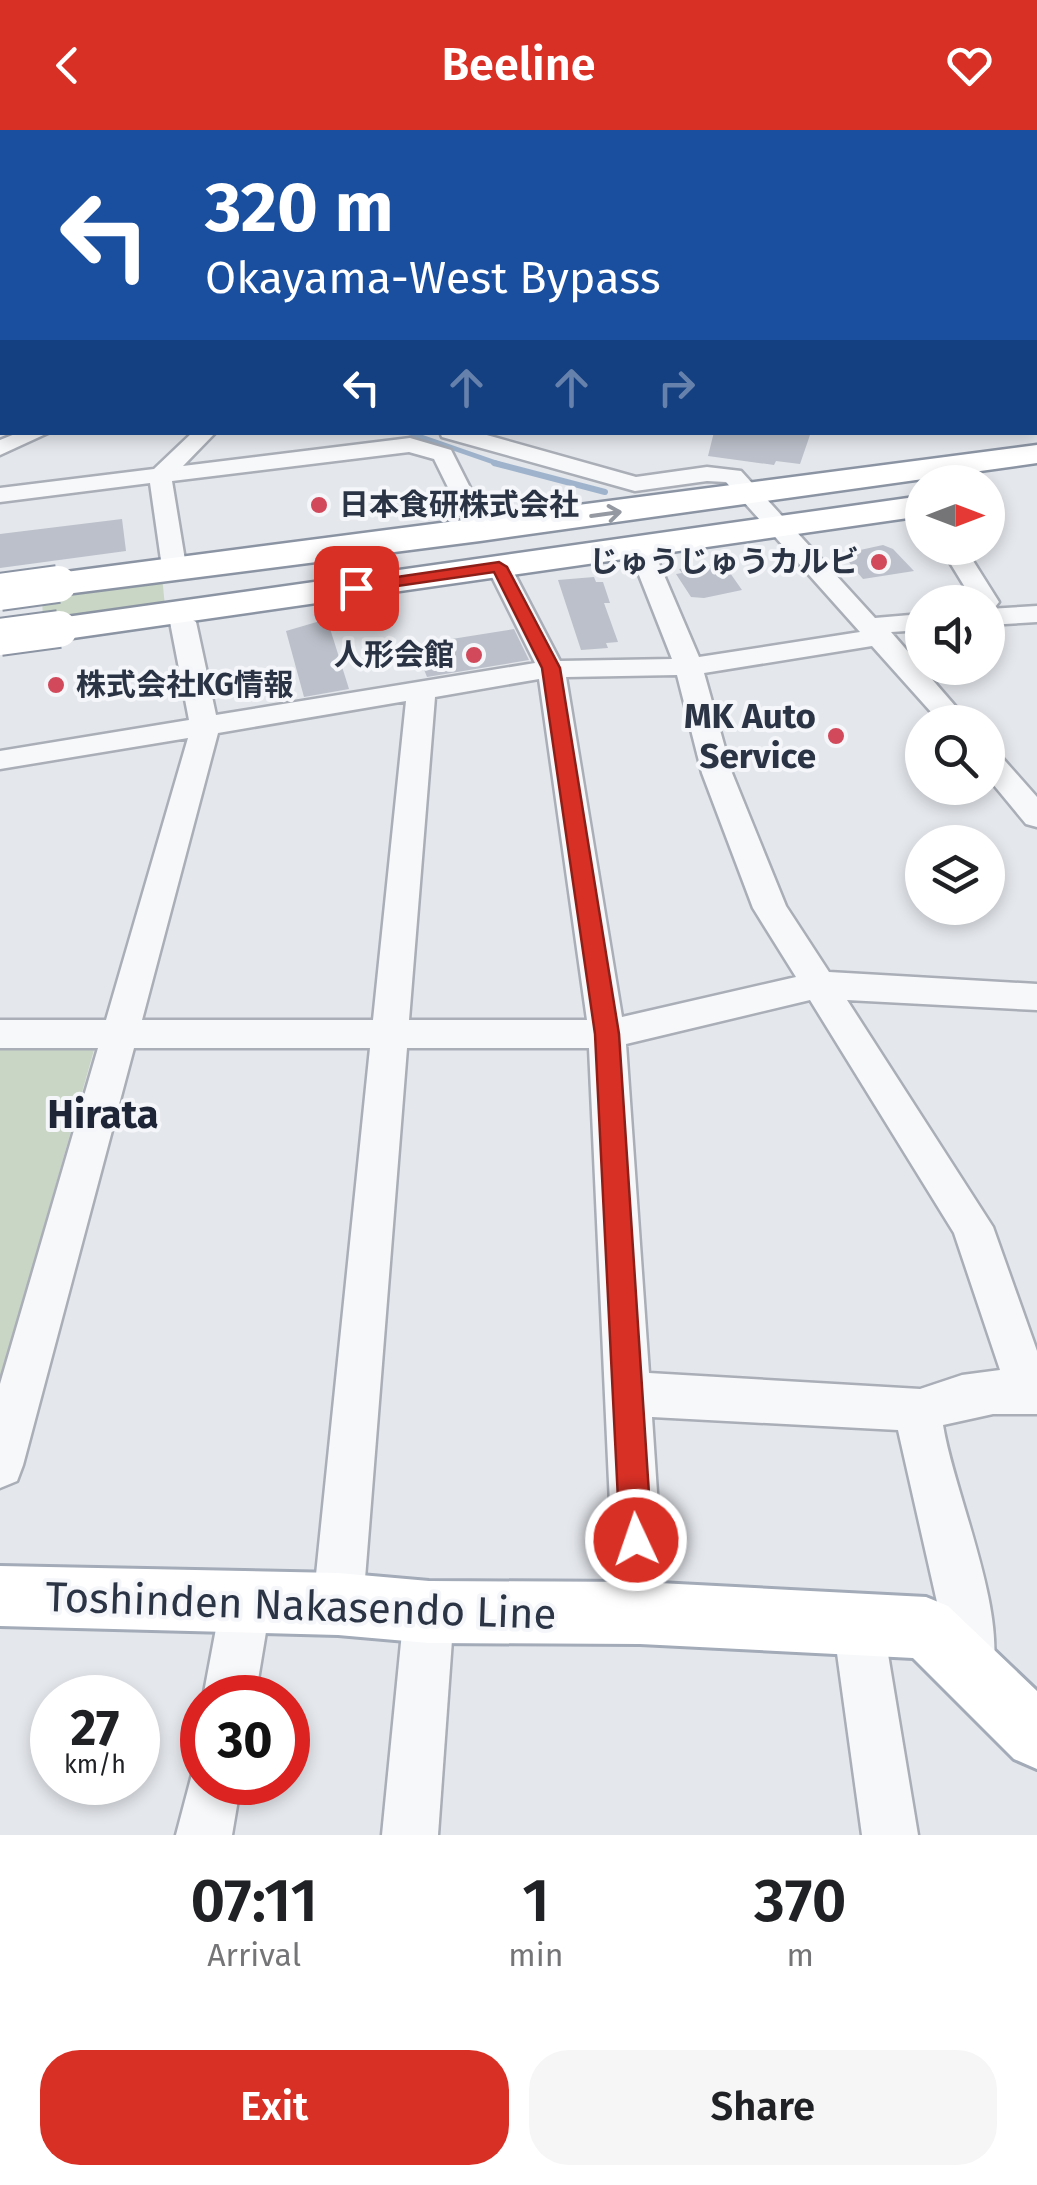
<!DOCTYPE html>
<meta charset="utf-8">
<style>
:root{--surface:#fff;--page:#f6f6f6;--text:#202124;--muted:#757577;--accent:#d93025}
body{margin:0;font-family:"Fira Sans","Noto Sans JP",sans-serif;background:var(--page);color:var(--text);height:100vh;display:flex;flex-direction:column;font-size:38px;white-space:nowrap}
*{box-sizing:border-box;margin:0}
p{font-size:32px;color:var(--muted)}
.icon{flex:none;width:55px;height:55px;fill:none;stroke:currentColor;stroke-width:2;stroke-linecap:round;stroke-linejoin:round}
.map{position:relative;height:1705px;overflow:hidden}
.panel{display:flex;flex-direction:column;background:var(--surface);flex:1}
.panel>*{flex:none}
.top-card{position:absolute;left:0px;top:0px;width:1038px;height:305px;box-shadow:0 5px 15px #0003;background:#1a4fa0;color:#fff;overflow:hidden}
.needle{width:65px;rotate:90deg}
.buttons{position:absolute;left:905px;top:335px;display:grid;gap:20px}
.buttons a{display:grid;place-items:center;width:100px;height:100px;border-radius:50%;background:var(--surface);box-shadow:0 5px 15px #0003;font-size:50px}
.speed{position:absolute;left:30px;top:1545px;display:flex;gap:20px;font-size:50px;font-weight:700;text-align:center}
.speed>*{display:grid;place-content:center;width:130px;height:130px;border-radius:50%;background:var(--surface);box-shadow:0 5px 15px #0003;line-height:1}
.speed small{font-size:25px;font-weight:400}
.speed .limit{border:15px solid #d22;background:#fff;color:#111}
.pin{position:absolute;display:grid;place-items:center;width:85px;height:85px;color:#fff;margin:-42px;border-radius:20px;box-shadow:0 5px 15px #0006}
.me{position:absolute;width:110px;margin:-55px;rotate:357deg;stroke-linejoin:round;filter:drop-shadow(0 0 8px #0008)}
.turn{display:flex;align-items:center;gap:35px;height:210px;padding:0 40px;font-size:45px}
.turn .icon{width:130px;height:130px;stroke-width:2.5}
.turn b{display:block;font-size:70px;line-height:85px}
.lanes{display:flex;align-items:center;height:95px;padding:0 40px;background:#0003;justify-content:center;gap:50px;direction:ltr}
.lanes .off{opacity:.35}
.eta{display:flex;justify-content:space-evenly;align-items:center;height:170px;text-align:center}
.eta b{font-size:60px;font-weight:600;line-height:70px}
.primary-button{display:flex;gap:20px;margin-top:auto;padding:20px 40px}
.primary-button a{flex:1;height:115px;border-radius:40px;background:var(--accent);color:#fff;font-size:40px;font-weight:600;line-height:115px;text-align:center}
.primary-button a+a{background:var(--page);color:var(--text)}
header{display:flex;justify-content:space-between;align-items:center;height:130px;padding:0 40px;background:var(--accent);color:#fff;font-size:45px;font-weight:600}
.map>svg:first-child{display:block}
.green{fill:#c9d6c5}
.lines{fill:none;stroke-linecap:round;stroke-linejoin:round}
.stream-far1{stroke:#9fb4cc;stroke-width:5}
.stream{stroke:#9fb4cc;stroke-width:6}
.building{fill:#bbc0ca}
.minor-casing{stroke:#a9aeb7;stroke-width:5}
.major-casing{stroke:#a3abb8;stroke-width:6}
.highway-casing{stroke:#8b94a3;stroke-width:5}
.minor{fill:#f7f8fa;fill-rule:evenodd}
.major{fill:#fff;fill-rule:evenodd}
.highway{fill:#fff;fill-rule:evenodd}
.highway-bridge-casing{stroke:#8b94a3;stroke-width:40;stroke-linecap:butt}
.highway-bridge{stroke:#fff;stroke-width:36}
.oneway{stroke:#959aa2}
.route{fill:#d93025;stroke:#8d1f18;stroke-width:2.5}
.poi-dot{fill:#d1495b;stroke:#f4f6f9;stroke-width:4}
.labels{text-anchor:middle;stroke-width:8;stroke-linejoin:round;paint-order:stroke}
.far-poi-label{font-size:30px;font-weight:bold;fill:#2b3445;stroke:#f4f6f9;text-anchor:start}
.poi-label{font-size:35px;font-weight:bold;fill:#2b3445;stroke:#f4f6f9;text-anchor:end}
.quarter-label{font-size:40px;font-weight:bold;fill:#1d2536;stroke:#f4f6f9}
.near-street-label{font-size:42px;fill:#2b3445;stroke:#f4f6f9}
</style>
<header><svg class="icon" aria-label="back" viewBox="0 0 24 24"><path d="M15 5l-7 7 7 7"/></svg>Beeline<svg class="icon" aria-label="heart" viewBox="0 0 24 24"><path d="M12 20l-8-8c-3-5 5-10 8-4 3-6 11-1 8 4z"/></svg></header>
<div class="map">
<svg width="1037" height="1705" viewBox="0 0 1037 1705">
<rect width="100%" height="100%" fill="#e4e7ec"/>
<!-- green -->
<g class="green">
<path d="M162,447l3,29 -122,17 -1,-29z"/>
<path d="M0,920h94l-94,331z"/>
</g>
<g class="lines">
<!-- stream-far1 -->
<path class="stream-far1" d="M407,302l95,33"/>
<!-- stream -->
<path class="stream" d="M494,333l111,29"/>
</g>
<!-- building -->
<g class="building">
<path d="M714,302h97l-11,32 -24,-3 -2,4 -66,-9z"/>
<path d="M122,389l4,32 -126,17v-34z"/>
<path d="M883,415l10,4 21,22 -51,8 -21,-25z"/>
<path d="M723,433l19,27 -38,8 -13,-1 -15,-23 6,-1 -3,-4z"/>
<path d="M594,447l2,5h7l7,21h-6l14,39 -12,1 2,5 -27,2 -23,-70z"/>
<path d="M327,489l22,70 -45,8 -18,-66z"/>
<path d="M514,499l15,31 -102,17 -13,-32z"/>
</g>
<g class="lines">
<!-- minor casing -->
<g class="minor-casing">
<g id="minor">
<path d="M333,0h17l1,2h-16z"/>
<path d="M419,0h15l1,2h-14z"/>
<path d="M487,0h14l1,2h-14z"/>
<path d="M1015,0h20l1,2h-19z"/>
<path d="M1035,54l2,1v10l-2,-1z"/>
<path d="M1035,194l2,1v12l-2,-1z"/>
<path d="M1,215h1v12h-2z"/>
<path d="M20,302h30l-50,23v-15z"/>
<path d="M193,302h23l-33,34 227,-28 41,12 41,81 -4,5h-16l-38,-77 -25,-7 -237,29 13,79 -12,7 -12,-7 -11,-77 -150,19v-14l154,-19z"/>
<path d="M440,302h36l160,45 71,-10 34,4 134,147 47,-4v16l-31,2 78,90h-29l-68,-76 -168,27 28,100 54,133 43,66 208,12v26l-190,-10 146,227 44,124v63h-44l-50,11c11,70 71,200 45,263l-18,8 -18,-8 -8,-18v-37l-46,-203 -246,-13 13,196 -7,18 -18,7 -18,-7 -7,-18 -26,-565h-182l-44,556 -7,18 -18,7 -18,-7 -7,-18 57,-556h-236l-111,417 -6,16 -17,7v-104l98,-336h-98v-28h106l82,-282 -188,31v-18l189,-31 -19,-98 13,-8 13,8 20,93 319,-52 -48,-96 12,-7 12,7 49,94 112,-2 -44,-112 12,-7 12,7 47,110 161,-25 -134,-150 -19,-1 -72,10 -193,-54zM677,545l25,98 51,135 43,69 -174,40 -56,-340zM539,549l48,341h-178l26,-323zM406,571l-33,319h-231l76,-287zM810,870l144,233 46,137 -38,5 -42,14 -271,-16 -23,-329z"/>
<path d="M941,418h24l34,54 -4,5 -7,2v-7h-14z"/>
<path d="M1037,476v16l-49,3v-16z"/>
<path d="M988,621l10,2 39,44v30l-11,-3 -38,-46z"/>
<path d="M246,1447l18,7 7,18 -16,96h-52l18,-96 7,-18z"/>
<path d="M429,1457l18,7 7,18 -16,223h-56l22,-223 7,-18z"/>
<path d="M858,1469l18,7 7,18 35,211h-56l-29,-211 7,-18z"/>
<path d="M202,1629v23h39l-9,53h-56l19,-72z"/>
</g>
</g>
<!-- major casing -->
<g class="major-casing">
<path id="major" d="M0,1436l338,7 91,8 211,1 286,15 22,9 89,85v78l-23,-10 -101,-101 -273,-14 -211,-1 -91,-8 -338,-9z"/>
</g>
<!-- highway casing -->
<g class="highway-casing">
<g id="highway">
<path d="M1037,315v18l-557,78 -422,54 -13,-3 -5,-8 5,-8 13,-3z"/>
<path d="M922,366v20l-863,124 -13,-3 -6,-8 6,-8 13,-3z"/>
</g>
</g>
<!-- minor -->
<use href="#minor" class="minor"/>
<!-- major -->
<use href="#major" class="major"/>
<!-- highway -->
<use href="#highway" class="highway"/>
<!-- highway-bridge casing -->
<g class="highway-bridge-casing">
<g id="highway-bridge">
<path d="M0,462l58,-8"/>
<path d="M0,507l59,-8"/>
</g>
</g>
<!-- highway-bridge -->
<use href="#highway-bridge" class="highway-bridge"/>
</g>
<!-- one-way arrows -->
<defs><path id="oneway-shaft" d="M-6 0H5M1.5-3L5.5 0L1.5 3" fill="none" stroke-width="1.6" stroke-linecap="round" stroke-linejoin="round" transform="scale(2.5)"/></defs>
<use class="oneway" href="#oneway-shaft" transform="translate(606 384) rotate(-8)"/>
<!-- route -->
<path class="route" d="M499,432l8,5 53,101 59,366 33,506 -5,11 -11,5 -11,-5 -5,-11 -25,-506 -53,-366 -48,-96 -138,20 -8,-4 8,-5z"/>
<!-- markers -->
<g class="poi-dot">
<circle cx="319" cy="375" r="10"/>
<circle cx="879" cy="432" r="10"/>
<circle cx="474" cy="525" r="10"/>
<circle cx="56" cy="555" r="10"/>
<circle cx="836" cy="606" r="10"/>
</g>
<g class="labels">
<!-- far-poi labels -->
<g class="far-poi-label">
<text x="339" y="385">日本食研株式会社</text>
<text x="859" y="442" text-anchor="end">じゅうじゅうカルビ</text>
<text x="454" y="535" text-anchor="end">人形会館</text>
<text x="76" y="565">株式会社KG情報</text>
</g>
<!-- poi labels -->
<g class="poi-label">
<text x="816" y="598">MK Auto<tspan x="816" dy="40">Service</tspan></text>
</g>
<!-- quarter labels -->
<g class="quarter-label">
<text x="103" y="998">Hirata</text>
</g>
<!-- near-street labels -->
<g class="near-street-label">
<text transform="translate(301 1475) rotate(2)" y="15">Toshinden Nakasendo Line</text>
</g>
</g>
</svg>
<div class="buttons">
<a><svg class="needle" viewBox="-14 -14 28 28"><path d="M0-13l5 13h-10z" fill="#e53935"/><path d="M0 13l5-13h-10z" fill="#757577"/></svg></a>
<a><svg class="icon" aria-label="sound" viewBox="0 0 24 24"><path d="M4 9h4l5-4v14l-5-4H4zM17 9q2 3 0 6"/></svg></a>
<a><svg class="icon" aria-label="search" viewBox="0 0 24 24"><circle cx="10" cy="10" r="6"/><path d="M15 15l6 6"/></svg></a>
<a><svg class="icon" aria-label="layers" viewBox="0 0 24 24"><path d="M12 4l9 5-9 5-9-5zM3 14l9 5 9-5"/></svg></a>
</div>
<div class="speed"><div>27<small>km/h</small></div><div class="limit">30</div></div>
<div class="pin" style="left:356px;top:458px;background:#d93025"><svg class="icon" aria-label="arrive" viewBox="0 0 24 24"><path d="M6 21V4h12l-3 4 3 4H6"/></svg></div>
<svg class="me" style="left:636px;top:1410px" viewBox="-20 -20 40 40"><circle r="17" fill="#d93025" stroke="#fff" stroke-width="3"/><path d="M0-11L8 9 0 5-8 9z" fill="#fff"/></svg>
<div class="top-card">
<div class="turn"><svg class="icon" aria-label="left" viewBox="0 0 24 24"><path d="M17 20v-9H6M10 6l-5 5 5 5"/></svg><div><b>320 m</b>Okayama-West Bypass</div></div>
<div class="lanes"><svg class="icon" aria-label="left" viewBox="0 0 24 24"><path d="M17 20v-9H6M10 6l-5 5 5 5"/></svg><svg class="icon off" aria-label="ahead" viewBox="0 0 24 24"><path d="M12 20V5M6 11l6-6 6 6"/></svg><svg class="icon off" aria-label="ahead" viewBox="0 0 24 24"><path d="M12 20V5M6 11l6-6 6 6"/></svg><svg class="icon off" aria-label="right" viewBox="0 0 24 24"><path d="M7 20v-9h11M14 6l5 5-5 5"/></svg></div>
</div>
</div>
<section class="panel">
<div class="eta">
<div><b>07:11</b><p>Arrival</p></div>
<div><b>1</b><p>min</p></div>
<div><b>370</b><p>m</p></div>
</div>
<div class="primary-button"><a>Exit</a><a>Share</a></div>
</section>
